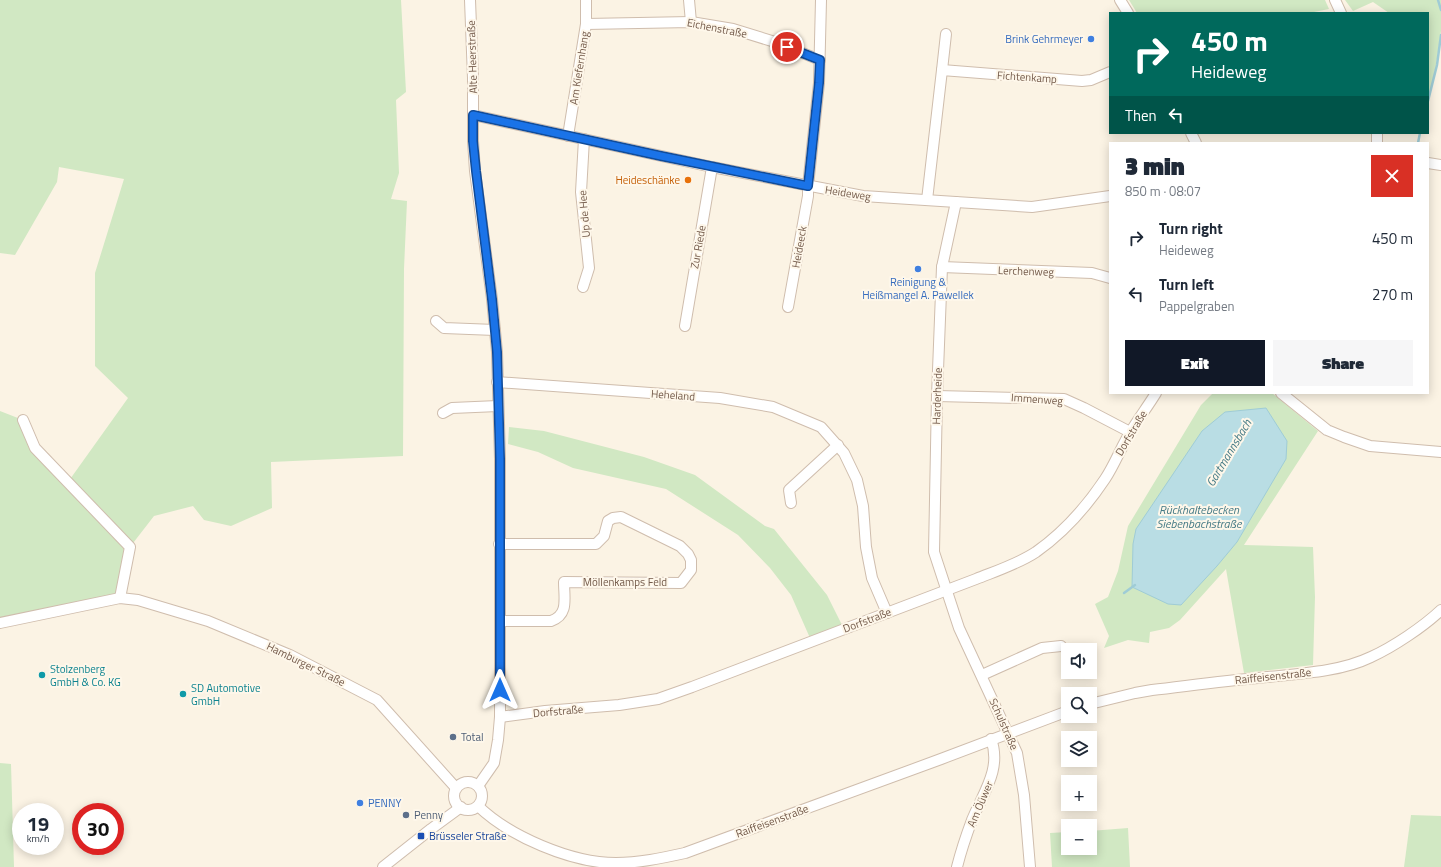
<!DOCTYPE html>
<meta charset="utf-8">
<style>
:root{--surface:#fff;--page:#f6f6f7;--text:#1f2937;--muted:#747a83;--accent:#111827}
body{margin:0;font-family:"Titillium Web",sans-serif;background:var(--page);color:var(--text);height:100vh;display:flex;flex-direction:column;font-size:15px;white-space:nowrap}
*{box-sizing:border-box;margin:0}
p{font-size:13px;color:var(--muted)}
.icon{flex:none;width:22px;height:22px;fill:none;stroke:currentColor;stroke-width:2;stroke-linecap:round;stroke-linejoin:round}
.map{position:relative;flex:1;overflow:hidden}
.side{position:absolute;left:1109px;top:142px;width:320px;height:252px;display:flex;flex-direction:column;background:var(--surface);border-radius:0px;box-shadow:0 2px 10px #0003}
.side>*{flex:none}
.guide{position:absolute;left:1109px;top:12px;width:320px;height:122px;border-radius:0px;box-shadow:0 2px 10px #0003;background:#00695c;color:#fff;overflow:hidden}
.fabs{position:absolute;left:1061px;top:643px;display:grid;gap:8px}
.fabs a{display:grid;place-items:center;width:36px;height:36px;border-radius:0px;background:var(--surface);box-shadow:0 2px 10px #0003;font-size:20px}
.speed{position:absolute;left:12px;top:803px;display:flex;gap:8px;font-size:20px;font-weight:700;text-align:center}
.speed>*{display:grid;place-content:center;width:52px;height:52px;border-radius:50%;background:var(--surface);box-shadow:0 2px 10px #0003;line-height:1}
.speed small{font-size:10px;font-weight:400}
.speed .limit{border:6px solid #d22;background:#fff;color:#111}
.pin{position:absolute;display:grid;place-items:center;width:34px;height:34px;color:#fff;margin:-17px;border:2px solid #fff;border-radius:50%;box-shadow:0 1px 4px #0007}
.me{position:absolute;width:44px;margin:-22px;rotate:0deg;stroke-linejoin:round;filter:drop-shadow(0 0 3px #0008)}
.turn{display:flex;align-items:center;gap:14px;height:84px;padding:0 16px;font-size:18px}
.turn .icon{width:52px;height:52px;stroke-width:2.5}
.turn b{display:block;font-size:28px;line-height:34px}
.then{display:flex;align-items:center;height:38px;padding:0 16px;background:#0003;gap:8px;font-size:15px}
.round{display:grid;place-items:center;flex:none;width:42px;height:42px;border-radius:0px;background:var(--page)}
.summary{display:flex;align-items:center;justify-content:space-between;height:68px;padding:0 16px}
h1{font-size:24px;font-weight:800;line-height:30px}
.button{display:flex;gap:8px;margin-top:auto;padding:8px 16px}
.button a{flex:1;height:46px;border-radius:0px;background:var(--accent);color:#fff;font-size:16px;font-weight:800;line-height:46px;text-align:center}
.button a+a{background:var(--page);color:var(--text)}
ul{padding:0;list-style:none}
li{display:flex;align-items:center;gap:12px;height:56px;padding:0 16px}
li div{flex:1}
li b{display:block;font-size:15px}
li em{font-style:normal}
.map>svg:first-child{display:block}
.green{fill:#d1e8c3}
.water{fill:#b9dde4;stroke:#9fccd6}
.lines{fill:none;stroke-linecap:round;stroke-linejoin:round}
.stream{stroke:#9fccd6;stroke-width:2.5}
.street-casing{stroke:#cfbdad;stroke-width:12}
.street{stroke:#fff;stroke-width:10}
.route-casing{stroke:#114b97;stroke-width:10}
.route{stroke:#1a73e8;stroke-width:7}
.shop-dot{fill:#3f7fe0;stroke:#fef7ea;stroke-width:1.5}
.food-dot{fill:#e8710a;stroke:#fef7ea;stroke-width:1.5}
.culture-dot{fill:#0f9aa8;stroke:#fef7ea;stroke-width:1.5}
.service-dot{fill:#5c6f8a;stroke:#fef7ea;stroke-width:1.5}
.transit-dot{fill:#1a4fb4;stroke:#fef7ea;stroke-width:1.5}
.labels{text-anchor:middle;stroke-width:4;stroke-linejoin:round;paint-order:stroke}
.street-label{font-size:11px;fill:#735a4a;stroke:#fef7ea}
.shop-label{font-size:11px;fill:#366cbe;stroke:#fef7ea;text-anchor:end}
.food-label{font-size:11px;fill:#c56008;stroke:#fef7ea;text-anchor:end}
.culture-label{font-size:11px;fill:#0d838f;stroke:#fef7ea;text-anchor:start}
.service-label{font-size:11px;fill:#4e5e75;stroke:#fef7ea;text-anchor:start}
.transit-label{font-size:11px;fill:#164399;stroke:#fef7ea;text-anchor:start}
.water-label{font-size:12px;font-style:italic;fill:#457a85;stroke:#fef7ea}
</style>
<div class="map">
<svg width="1441" height="867" viewBox="0 0 1441 867">
<rect width="100%" height="100%" fill="#fbf3e4"/>
<!-- green -->
<g class="green">
<path d="M0,0h401l5,92 -10,8 3,73 -8,26 16,2 -3,68 -1,187 -132,6 1,46 -41,18 -27,-6 -11,-14 -39,10 -24,31 -10,51 -120,25v-212l23,9 12,28 33,34 60,-84 -33,-32v-93l29,-94 -65,-12 -2,15 -42,73 -15,-2z"/>
<path d="M1129,0h196l4,9 -20,4h-172z"/>
<path d="M1345,0h96v31l-5,34 -8,38v-90h-39l-16,-11 -20,9z"/>
<path d="M1213,393h59l46,38 -74,114 69,2 2,50 -2,68 -69,8 -18,-104 -46,51 -11,8 -19,4 -1,11 -21,-3 -24,8 5,-12 -14,-32 13,-7 10,-26 10,-45 73,-121z"/>
<path d="M509,427l35,4 100,26 51,18 70,51 9,3 53,66 15,30 -32,13 -19,-43 -21,-27 -32,-33 -72,-46 -93,-21 -35,-16 -30,-8z"/>
<path d="M0,763l11,1 3,103h-14z"/>
<path d="M1411,815l30,1v51h-37z"/>
<path d="M1128,828l2,39h-78l-2,-34 18,-1v16h22v-17z"/>
</g>
<!-- water -->
<path class="water" d="M1266,408l21,33 -1,18 -49,83 -20,24 -36,39 -13,-1 -36,-17 1,-43 3,-15 66,-98 23,-19z"/>
<g class="lines">
<!-- stream -->
<g class="stream">
<path d="M1438,0l3,10"/>
<path d="M1428,101l9,-36 4,-30"/>
<path d="M1418,143l2,-10"/>
<path d="M1124,593l11,-8"/>
</g>
<!-- street casing -->
<g class="street-casing">
<g id="street">
<path d="M470,0l3,78v63l2,30 17,128 5,53 3,107v258l-2,23 -4,23 -16,23"/>
<path d="M689,0l2,22"/>
<path d="M1120,0l8,13"/>
<path d="M1335,0l6,13"/>
<path d="M586,24l105,-2 42,7 42,13 45,18"/>
<path d="M942,70l4,-36"/>
<path d="M473,115l239,52 151,29 169,11 78,-11"/>
<path d="M1191,133l5,10"/>
<path d="M568,136l18,-112v-24"/>
<path d="M1377,143v-10"/>
<path d="M1428,163l13,2"/>
<path d="M927,200l15,-130 140,11 9,-1 19,-8"/>
<path d="M956,202l-14,65 -5,129 -3,156 25,76 58,125 7,42 6,72"/>
<path d="M942,267l150,6 18,5"/>
<path d="M583,287l6,-19 -8,-76 3,-53"/>
<path d="M788,307l20,-111v-10l11,-103 2,-83"/>
<path d="M436,321l8,7 51,2"/>
<path d="M685,326l27,-159"/>
<path d="M497,382l223,16 53,9 48,20 23,26 13,27 6,26 3,41 6,31 15,35"/>
<path d="M1281,393l46,37 17,7 26,9 71,6"/>
<path d="M937,396l127,3 20,9 46,24"/>
<path d="M443,413l9,-5 46,-2"/>
<path d="M23,420l12,28 95,99 -10,51"/>
<path d="M791,503l-2,-13 49,-45"/>
<path d="M499,544h97l8,-8 4,-15 5,-3 8,-1 59,29 8,8 3,6v10l-10,13 -117,-1c0,16 5,33 -13,39h-51"/>
<path d="M0,623l120,-25 18,2 70,21 82,34 87,45 79,88"/>
<path d="M982,675l60,-27 19,-2"/>
<path d="M1090,704l45,-11 17,-3c35,-4 70,-9 106,-12 35,-4 80,-5 113,-21 22,-10 52,-30 70,-47"/>
<path d="M500,717l45,-6 74,-6 39,-6 34,-12 284,-108c20,-8 42,-15 60,-27 27,-19 51,-46 69,-73 10,-15 16,-32 26,-48 8,-13 17,-25 25,-38"/>
<circle cx="468" cy="796" r="14"/>
<path d="M478,806c31,30 93,57 138,57 23,0 46,-5 69,-10l256,-94 127,-48"/>
<path d="M383,867l48,-38 30,-22"/>
<path d="M957,867c4,-16 9,-31 15,-47 11,-27 30,-51 19,-81"/>
</g>
</g>
<!-- street -->
<use href="#street" class="street"/>
</g>
<g class="lines">
<!-- route casing -->
<g class="route-casing">
<path id="route" d="M500,690v-231l-3,-107 -5,-53 -16,-128 -3,-30v-26l188,41 147,30 11,-103 1,-23 -33,-13"/>
</g>
<!-- route -->
<use href="#route" class="route"/>
</g>
<!-- markers -->
<g class="shop-dot">
<circle cx="1091" cy="39" r="4"/>
<circle cx="918" cy="269" r="4"/>
<circle cx="360" cy="803" r="4"/>
</g>
<circle class="food-dot" cx="688" cy="180" r="4"/>
<g class="culture-dot">
<circle cx="42" cy="675" r="4"/>
<circle cx="183" cy="694" r="4"/>
</g>
<g class="service-dot">
<circle cx="453" cy="737" r="4"/>
<circle cx="406" cy="815" r="4"/>
</g>
<rect class="transit-dot" x="417" y="832" width="8" height="8" rx="2"/>
<g class="labels">
<!-- street labels -->
<g class="street-label">
<text transform="translate(717 28) rotate(11)" y="4">Eichenstraße</text>
<text transform="translate(472 57) rotate(-92)" y="4">Alte Heerstraße</text>
<text transform="translate(579 68) rotate(-81)" y="4">Am Kiefernhang</text>
<text transform="translate(1027 77) rotate(4)" y="4">Fichtenkamp</text>
<text transform="translate(848 193) rotate(9)" y="4">Heideweg</text>
<text transform="translate(584 214) rotate(-95)" y="4">Up de Hee</text>
<text transform="translate(698 247) rotate(-80)" y="4">Zur Riede</text>
<text transform="translate(799 247) rotate(-80)" y="4">Heideeck</text>
<text transform="translate(1026 271) rotate(2)" y="4">Lerchenweg</text>
<text transform="translate(673 395) rotate(4)" y="4">Heheland</text>
<text transform="translate(937 396) rotate(-88)" y="4">Harderheide</text>
<text transform="translate(1037 399) rotate(4)" y="4">Immenweg</text>
<text transform="translate(1131 433) rotate(-59)" y="4">Dorfstraße</text>
<text x="625" y="586">Möllenkamps Feld</text>
<text transform="translate(867 620) rotate(-21)" y="4">Dorfstraße</text>
<text transform="translate(306 664) rotate(26)" y="4">Hamburger Straße</text>
<text transform="translate(1273 676) rotate(-6)" y="4">Raiffeisenstraße</text>
<text transform="translate(558 711) rotate(-5)" y="4">Dorfstraße</text>
<text transform="translate(1004 724) rotate(66)" y="4">Schulstraße</text>
<text transform="translate(980 804) rotate(-67)" y="4">Am Öüwer</text>
<text transform="translate(772 821) rotate(-20)" y="4">Raiffeisenstraße</text>
</g>
<!-- shop labels -->
<g class="shop-label">
<text x="1083" y="43">Brink Gehrmeyer</text>
<text x="918" y="286" text-anchor="middle">Reinigung &amp;<tspan x="918" dy="13">Heißmangel A. Pawellek</tspan></text>
<text x="368" y="807" text-anchor="start">PENNY</text>
</g>
<!-- food labels -->
<g class="food-label">
<text x="680" y="184">Heideschänke</text>
</g>
<!-- culture labels -->
<g class="culture-label">
<text x="50" y="673">Stolzenberg<tspan x="50" dy="13">GmbH &amp; Co. KG</tspan></text>
<text x="191" y="692">SD Automotive<tspan x="191" dy="13">GmbH</tspan></text>
</g>
<!-- service labels -->
<g class="service-label">
<text x="461" y="741">Total</text>
<text x="414" y="819">Penny</text>
</g>
<!-- transit labels -->
<g class="transit-label">
<text x="429" y="840">Brüsseler Straße</text>
</g>
<!-- water labels -->
<g class="water-label">
<text transform="translate(1229 453) rotate(-59)" y="4">Gartmannsbach</text>
<text x="1199" y="514">Rückhaltebecken<tspan x="1199" dy="14">Siebenbachstraße</tspan></text>
</g>
</g>
</svg>
<div class="fabs">
<a><svg class="icon" aria-label="sound" viewBox="0 0 24 24"><path d="M4 9h4l5-4v14l-5-4H4zM17 9q2 3 0 6"/></svg></a>
<a><svg class="icon" aria-label="search" viewBox="0 0 24 24"><circle cx="10" cy="10" r="6"/><path d="M15 15l6 6"/></svg></a>
<a><svg class="icon" aria-label="layers" viewBox="0 0 24 24"><path d="M12 4l9 5-9 5-9-5zM3 14l9 5 9-5"/></svg></a>
<a>+</a>
<a>−</a>
</div>
<div class="speed"><div>19<small>km/h</small></div><div class="limit">30</div></div>
<div class="pin" style="left:787px;top:47px;background:#d93025"><svg class="icon" aria-label="arrive" viewBox="0 0 24 24"><path d="M6 21V4h12l-3 4 3 4H6"/></svg></div>
<svg class="me" style="left:500px;top:690px" viewBox="-20 -20 40 40"><path d="M0-17L14 15 0 8-14 15z" fill="#1a73e8" stroke="#fff" stroke-width="4"/></svg>
<div class="guide">
<div class="turn"><svg class="icon" aria-label="right" viewBox="0 0 24 24"><path d="M7 20v-9h11M14 6l5 5-5 5"/></svg><div><b>450 m</b>Heideweg</div></div>
<div class="then">Then<svg class="icon" aria-label="left" viewBox="0 0 24 24"><path d="M17 20v-9H6M10 6l-5 5 5 5"/></svg></div>
</div>
<section class="side">
<div class="summary"><div><h1>3 min</h1><p>850 m · 08:07</p></div><a class="round" style="background:#d93025;color:#fff"><svg class="icon" aria-label="close" viewBox="0 0 24 24"><path d="M6 6l12 12M18 6L6 18"/></svg></a></div>
<ul>
<li><svg class="icon" aria-label="right" viewBox="0 0 24 24"><path d="M7 20v-9h11M14 6l5 5-5 5"/></svg><div><b>Turn right</b><p>Heideweg</p></div><em>450 m</em></li>
<li><svg class="icon" aria-label="left" viewBox="0 0 24 24"><path d="M17 20v-9H6M10 6l-5 5 5 5"/></svg><div><b>Turn left</b><p>Pappelgraben</p></div><em>270 m</em></li>
</ul>
<div class="button"><a>Exit</a><a>Share</a></div>
</section>
</div>
